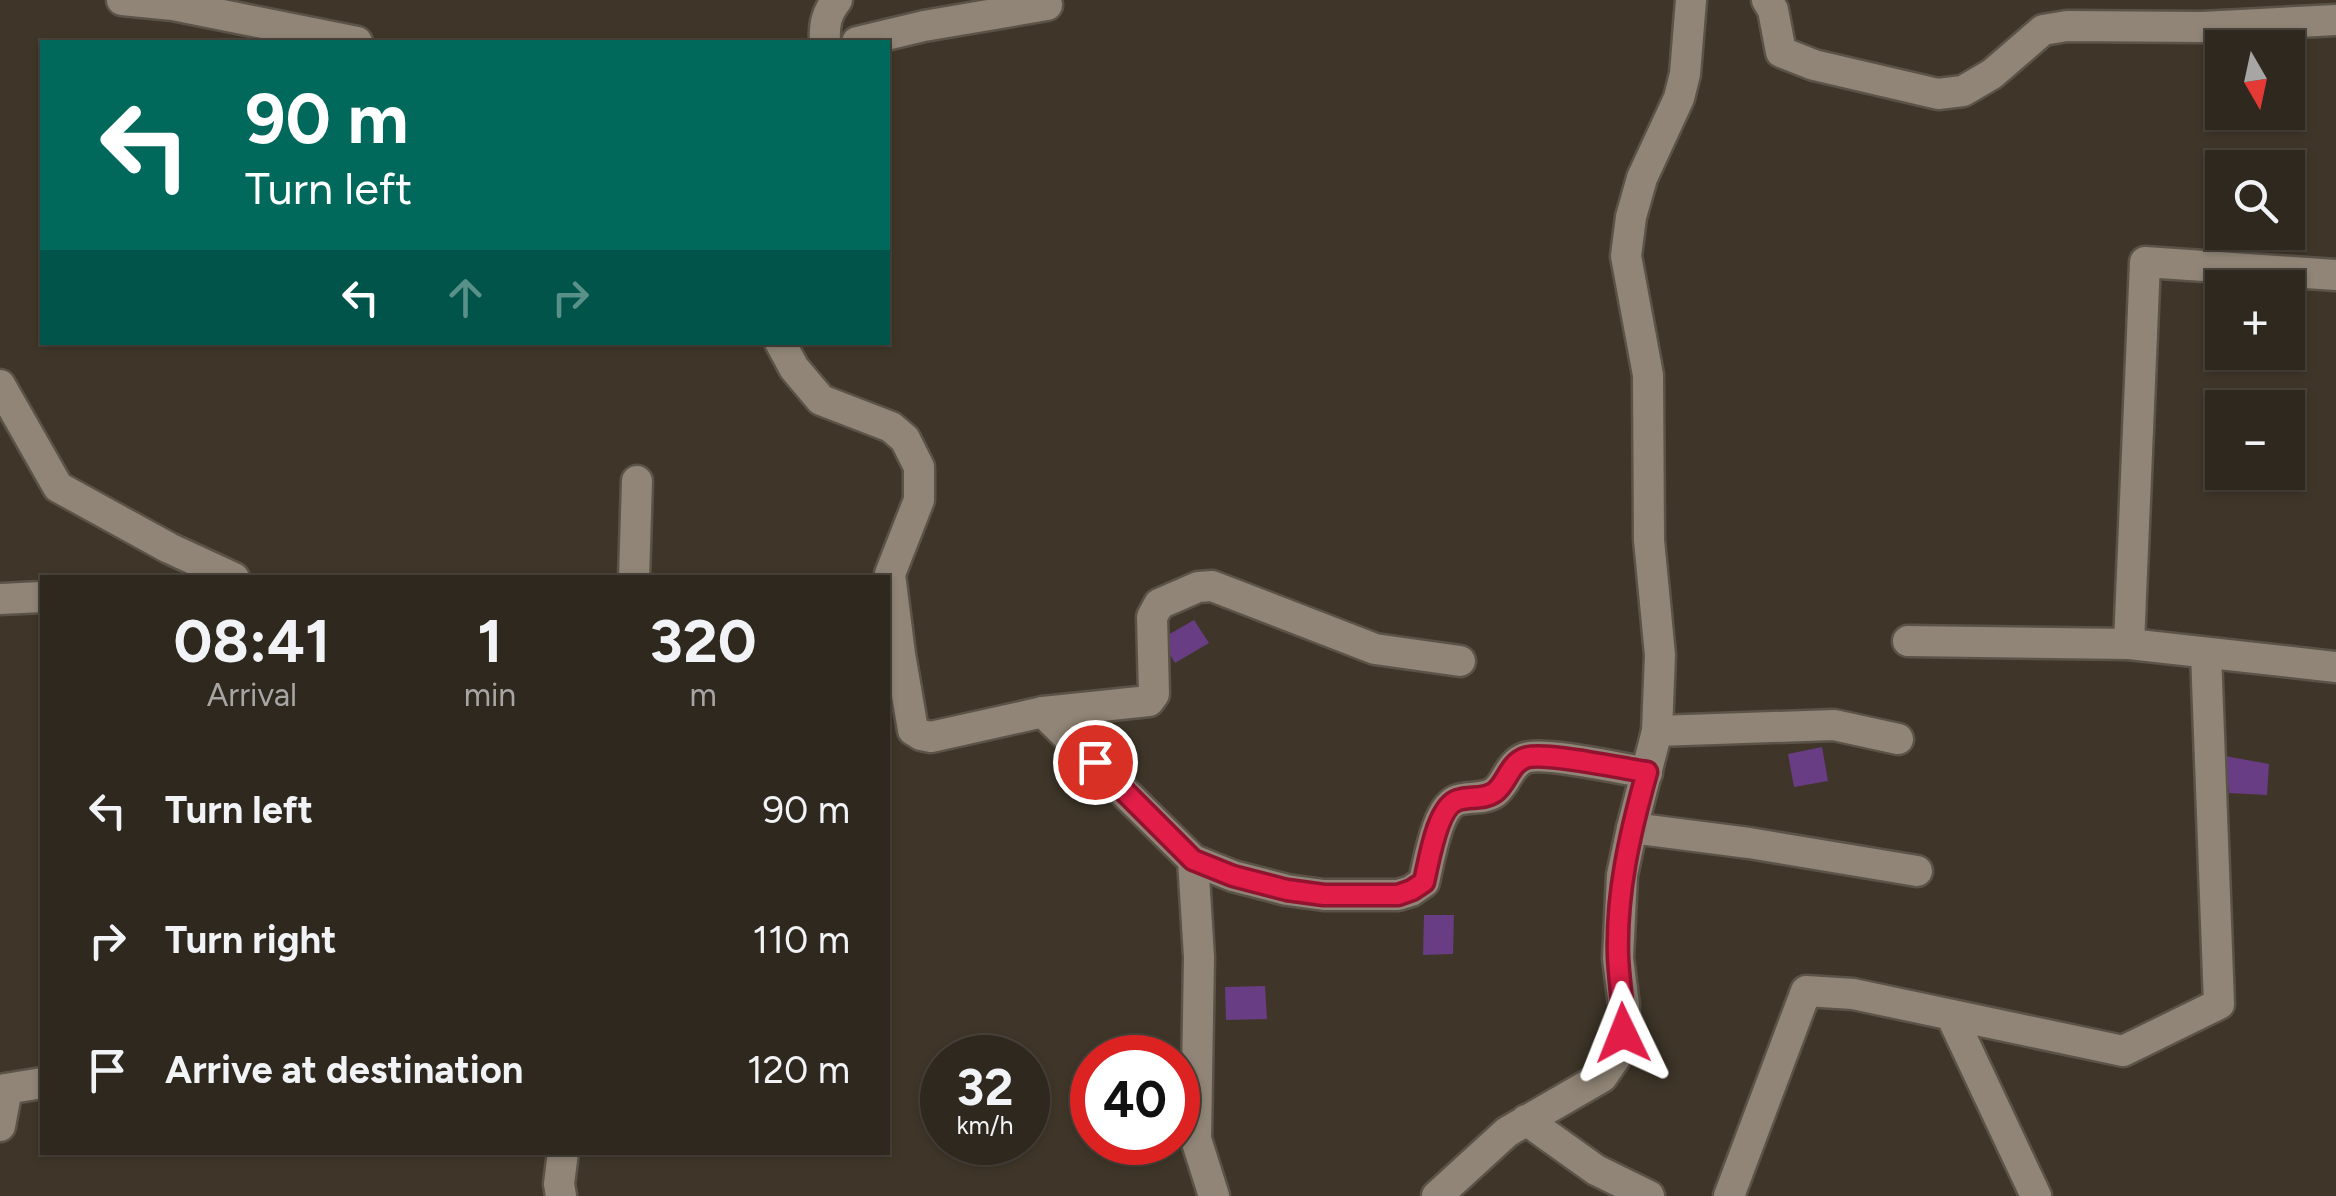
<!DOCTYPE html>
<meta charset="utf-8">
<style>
:root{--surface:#2f281f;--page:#3b342c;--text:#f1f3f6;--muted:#a7a6a4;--line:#4a443d}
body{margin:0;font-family:Figtree,sans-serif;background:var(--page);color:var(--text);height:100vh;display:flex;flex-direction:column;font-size:38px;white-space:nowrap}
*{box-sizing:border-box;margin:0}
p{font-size:32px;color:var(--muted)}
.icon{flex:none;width:55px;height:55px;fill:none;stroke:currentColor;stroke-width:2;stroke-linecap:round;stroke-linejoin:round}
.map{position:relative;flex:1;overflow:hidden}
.details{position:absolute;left:40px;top:575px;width:850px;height:580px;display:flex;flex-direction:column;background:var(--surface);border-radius:0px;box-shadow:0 2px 8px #0004,0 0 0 2px var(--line)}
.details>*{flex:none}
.banner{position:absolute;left:40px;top:40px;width:850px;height:305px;border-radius:0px;box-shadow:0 2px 8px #0004,0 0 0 2px var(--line);background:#00695c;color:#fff;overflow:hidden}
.needle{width:65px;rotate:171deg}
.buttons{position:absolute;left:2205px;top:30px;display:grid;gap:20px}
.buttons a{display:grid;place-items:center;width:100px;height:100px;border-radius:0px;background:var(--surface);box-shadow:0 2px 8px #0004,0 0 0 2px var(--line);font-size:50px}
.speed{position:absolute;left:920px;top:1035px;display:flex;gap:20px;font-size:50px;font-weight:700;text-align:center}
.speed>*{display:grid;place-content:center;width:130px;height:130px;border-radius:50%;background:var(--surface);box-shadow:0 2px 8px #0004,0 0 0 2px var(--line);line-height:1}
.speed small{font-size:25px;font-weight:400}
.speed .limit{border:15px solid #d22;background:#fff;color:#111}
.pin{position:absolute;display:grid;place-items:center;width:85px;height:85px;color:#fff;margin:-42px;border:5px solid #fff;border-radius:50%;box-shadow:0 2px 10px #0007}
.me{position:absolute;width:110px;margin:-55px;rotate:358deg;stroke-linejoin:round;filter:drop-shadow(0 0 8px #0008)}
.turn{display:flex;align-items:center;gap:35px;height:210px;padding:0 40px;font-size:45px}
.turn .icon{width:130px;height:130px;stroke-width:2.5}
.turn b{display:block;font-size:70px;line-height:85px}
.lanes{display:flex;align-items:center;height:95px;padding:0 40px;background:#0003;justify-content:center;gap:50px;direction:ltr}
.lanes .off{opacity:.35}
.eta{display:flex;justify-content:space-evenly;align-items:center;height:170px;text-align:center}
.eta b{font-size:60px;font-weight:700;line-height:70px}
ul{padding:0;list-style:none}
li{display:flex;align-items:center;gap:30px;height:130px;padding:0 40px}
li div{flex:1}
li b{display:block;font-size:38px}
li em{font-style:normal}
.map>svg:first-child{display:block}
.building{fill:#683d84}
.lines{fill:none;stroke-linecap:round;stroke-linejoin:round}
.minor-casing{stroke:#5b5348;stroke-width:35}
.minor{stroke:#908576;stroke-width:30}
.route-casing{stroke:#92132f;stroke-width:25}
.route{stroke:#e11d48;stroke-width:18}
</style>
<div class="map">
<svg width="2336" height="1196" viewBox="0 0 2336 1196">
<rect width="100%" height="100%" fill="#3f3629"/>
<!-- building -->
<g class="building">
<path d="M1194,620l15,23 -34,20 -14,-24z"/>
<path d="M1822,747l6,34 -34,6 -6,-33z"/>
<path d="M2225,756l44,8 -2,31 -38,-2z"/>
<path d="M1424,915h30l-1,39 -30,1z"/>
<path d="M1265,986l2,33 -41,1 -1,-33z"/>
</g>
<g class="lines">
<!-- minor casing -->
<g class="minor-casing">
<g id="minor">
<path d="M122,0l51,5 184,37"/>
<path d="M1767,0l6,10 8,42 33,13 124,29 25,-3 29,-17 51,-44 24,-4 135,1 134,-7"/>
<path d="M825,42c-1,-17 1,-28 12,-42"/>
<path d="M857,42l67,-16 123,-21"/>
<path d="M780,342l14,26 27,32 70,27 14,12 14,28v33l-29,74 10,80 13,76 8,5 10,2 112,-25"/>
<path d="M0,385l58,102 111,61 65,30"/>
<path d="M634,578l3,-97"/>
<path d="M0,599l42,-2"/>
<path d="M1908,641l221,3 207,23"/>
<path d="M2129,644l16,-382 191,13"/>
<path d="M1460,661l-85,-12 -163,-63 -14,1 -39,17 -7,13 2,77 -5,7 -106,11 150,148 40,16 54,14 37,5h74l13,-4 13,-9c5,-21 13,-76 34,-82 12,-4 26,0 37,-8 12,-9 14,-28 30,-34 19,-7 98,11 122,15"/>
<path d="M1657,731l177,-6 64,14"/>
<path d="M1632,828l117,15 168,28"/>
<path d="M1193,860l6,97 -3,182 18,57"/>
<path d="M1951,1015l85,181"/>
<path d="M0,1090l42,-7"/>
<path d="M1526,1120l70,50 53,26"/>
<path d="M0,1126l7,-37"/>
<path d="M561,1196l-2,-12 4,-32"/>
<path d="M1437,1196l70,-64 95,-55 13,-19 8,-25 1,-28 -6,-47 4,-83 10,-47 25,-97 3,-76 -11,-115 -1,-165 -22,-119 5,-39 11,-39 37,-80 6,-24 6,-74"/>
<path d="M1729,1196l77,-205 47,3 270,57 96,-47 -13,-351"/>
</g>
</g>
<!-- minor -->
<use href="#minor" class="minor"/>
</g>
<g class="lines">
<!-- route casing -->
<g class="route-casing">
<path id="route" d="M1095,762l98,98 40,16 54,14 37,5h74l14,-5 12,-8c5,-21 13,-76 34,-82 12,-4 26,0 37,-8 12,-9 14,-28 30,-34 18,-7 99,11 122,14 -17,61 -31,121 -29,184 1,27 6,50 5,77"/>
</g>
<!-- route -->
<use href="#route" class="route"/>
</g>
</svg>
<div class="buttons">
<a><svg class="needle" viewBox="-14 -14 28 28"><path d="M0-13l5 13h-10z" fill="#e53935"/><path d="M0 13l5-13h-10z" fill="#a7a6a4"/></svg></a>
<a><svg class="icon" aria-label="search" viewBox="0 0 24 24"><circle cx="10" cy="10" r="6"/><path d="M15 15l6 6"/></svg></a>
<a>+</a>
<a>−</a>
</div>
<div class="speed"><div>32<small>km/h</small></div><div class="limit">40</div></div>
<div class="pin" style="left:1095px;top:762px;background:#d93025"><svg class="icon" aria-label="arrive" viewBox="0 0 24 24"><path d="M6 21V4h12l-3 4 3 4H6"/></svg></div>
<svg class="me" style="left:1623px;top:1033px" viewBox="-20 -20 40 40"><path d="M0-17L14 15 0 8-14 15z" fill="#e11d48" stroke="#fff" stroke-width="4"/></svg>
<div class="banner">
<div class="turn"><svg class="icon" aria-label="left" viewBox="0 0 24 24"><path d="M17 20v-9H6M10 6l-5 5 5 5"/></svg><div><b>90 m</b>Turn left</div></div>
<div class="lanes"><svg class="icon" aria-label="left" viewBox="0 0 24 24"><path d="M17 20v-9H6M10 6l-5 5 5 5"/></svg><svg class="icon off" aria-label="ahead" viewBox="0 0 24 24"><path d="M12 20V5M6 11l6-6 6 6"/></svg><svg class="icon off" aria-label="right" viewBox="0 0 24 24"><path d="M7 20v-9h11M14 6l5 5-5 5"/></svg></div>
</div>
<section class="details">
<div class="eta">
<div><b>08:41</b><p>Arrival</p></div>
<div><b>1</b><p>min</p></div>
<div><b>320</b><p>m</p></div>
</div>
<ul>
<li><svg class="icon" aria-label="left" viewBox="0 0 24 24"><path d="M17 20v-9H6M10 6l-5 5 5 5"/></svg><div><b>Turn left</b></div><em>90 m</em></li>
<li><svg class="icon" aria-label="right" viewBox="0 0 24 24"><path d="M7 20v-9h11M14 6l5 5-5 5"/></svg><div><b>Turn right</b></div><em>110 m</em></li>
<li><svg class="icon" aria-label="arrive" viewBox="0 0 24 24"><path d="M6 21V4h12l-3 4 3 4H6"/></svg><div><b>Arrive at destination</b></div><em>120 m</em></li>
</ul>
</section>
</div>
